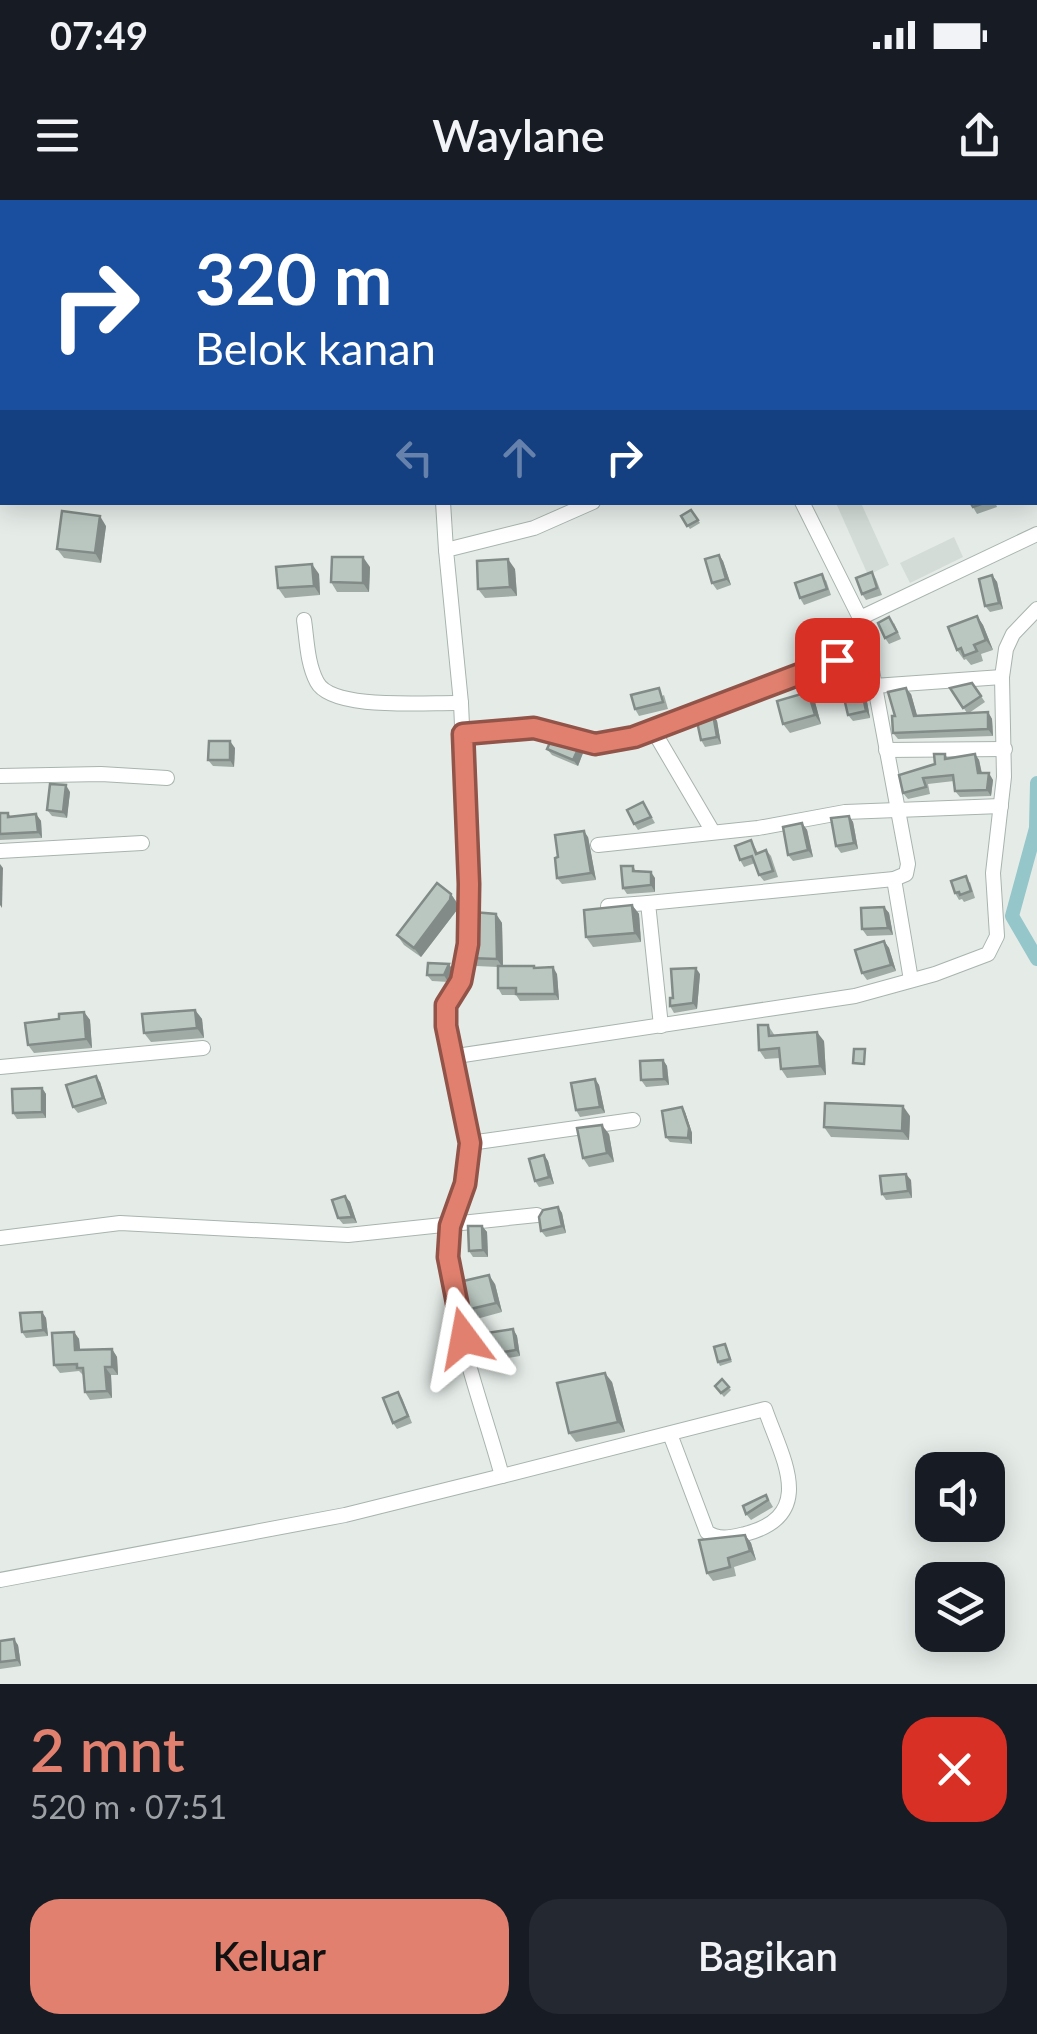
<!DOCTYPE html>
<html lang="id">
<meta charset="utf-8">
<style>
:root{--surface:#171b24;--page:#242831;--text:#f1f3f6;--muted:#9ea1a6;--accent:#e1806e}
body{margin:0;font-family:Lato,sans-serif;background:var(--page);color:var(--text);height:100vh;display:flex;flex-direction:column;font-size:38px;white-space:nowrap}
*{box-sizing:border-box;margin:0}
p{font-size:32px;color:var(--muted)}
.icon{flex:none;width:55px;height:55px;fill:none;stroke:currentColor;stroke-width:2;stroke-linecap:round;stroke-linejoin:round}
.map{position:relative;height:1484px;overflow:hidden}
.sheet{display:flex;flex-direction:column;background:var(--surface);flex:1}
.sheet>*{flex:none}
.top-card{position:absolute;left:0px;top:0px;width:1038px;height:305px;box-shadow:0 5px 25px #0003;background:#1a4fa0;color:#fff;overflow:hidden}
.fabs{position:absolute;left:915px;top:1252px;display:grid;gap:20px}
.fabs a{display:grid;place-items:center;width:90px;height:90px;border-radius:20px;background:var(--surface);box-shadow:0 5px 25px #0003;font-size:50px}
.pin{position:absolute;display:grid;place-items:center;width:85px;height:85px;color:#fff;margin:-42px;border-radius:20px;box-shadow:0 5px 15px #0006}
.me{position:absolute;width:110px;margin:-55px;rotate:347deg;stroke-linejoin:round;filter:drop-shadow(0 0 8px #0008)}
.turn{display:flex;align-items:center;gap:35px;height:210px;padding:0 30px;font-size:45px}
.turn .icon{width:130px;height:130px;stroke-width:2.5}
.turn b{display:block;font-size:70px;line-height:85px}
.lanes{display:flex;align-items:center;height:95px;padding:0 30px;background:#0003;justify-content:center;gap:50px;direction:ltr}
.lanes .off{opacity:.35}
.round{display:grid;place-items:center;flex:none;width:105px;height:105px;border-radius:30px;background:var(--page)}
.head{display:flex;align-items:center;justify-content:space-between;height:170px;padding:0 30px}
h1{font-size:60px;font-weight:600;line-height:75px;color:var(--accent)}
.action{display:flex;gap:20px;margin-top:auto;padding:20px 30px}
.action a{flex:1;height:115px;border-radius:30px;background:var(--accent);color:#111;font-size:40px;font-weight:600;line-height:115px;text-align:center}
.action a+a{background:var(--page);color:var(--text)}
.status{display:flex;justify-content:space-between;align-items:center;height:70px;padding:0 50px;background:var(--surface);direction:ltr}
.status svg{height:28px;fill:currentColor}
header{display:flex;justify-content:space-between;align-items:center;height:130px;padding:0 30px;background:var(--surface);font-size:45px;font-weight:600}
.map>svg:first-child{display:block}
.built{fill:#d3dcd7}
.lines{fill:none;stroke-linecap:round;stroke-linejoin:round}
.canal{stroke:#94c6ca;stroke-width:14}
.minor-casing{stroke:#a8b4ae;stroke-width:16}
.tertiary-casing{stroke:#a8b4ae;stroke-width:20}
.minor{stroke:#fff;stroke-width:14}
.tertiary{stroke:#fff;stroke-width:18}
.wall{fill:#a0aba6}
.shaded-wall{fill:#828b87}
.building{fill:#bac7c1;stroke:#828b87;stroke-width:2.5}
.route-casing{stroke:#925348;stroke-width:25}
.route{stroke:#e1806e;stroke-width:18}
</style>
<div class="status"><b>07:49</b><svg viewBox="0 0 49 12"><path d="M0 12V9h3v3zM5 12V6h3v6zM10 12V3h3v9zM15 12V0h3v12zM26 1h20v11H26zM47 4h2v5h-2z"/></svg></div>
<header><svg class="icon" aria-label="menu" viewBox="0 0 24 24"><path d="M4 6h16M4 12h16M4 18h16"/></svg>Waylane<svg class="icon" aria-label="share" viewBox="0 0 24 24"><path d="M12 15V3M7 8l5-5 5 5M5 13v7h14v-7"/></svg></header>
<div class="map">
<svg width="1037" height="1484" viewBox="0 0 1037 1484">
<rect width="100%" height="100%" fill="#e5ece8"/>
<!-- built -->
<g class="built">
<path d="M836,303h25l28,62 -21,10z"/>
<path d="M954,337l9,20 -53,26 -10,-20z"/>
</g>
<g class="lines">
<!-- canal -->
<g class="canal">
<path d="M892,0l3,2"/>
<path d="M1035,143l2,2"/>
<path d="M1037,583l-1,45 -24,88 25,43"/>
</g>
<!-- minor casing -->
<g class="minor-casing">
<g id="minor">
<path d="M116,0v2"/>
<path d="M452,2v-2"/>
<path d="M1035,224l2,5"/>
<path d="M443,302l3,48"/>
<path d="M802,302l58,116 177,-84"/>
<path d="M304,420c3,20 3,43 13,62 15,29 112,20 144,21"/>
<path d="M874,486l128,-9"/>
<path d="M653,530l60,102"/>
<path d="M463,535l71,-7 61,16 39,-7 234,-88 -8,-31"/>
<path d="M886,550l119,-1"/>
<path d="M0,576l101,-2 66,4"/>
<path d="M598,645l160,-17 87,-16 156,-6"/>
<path d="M0,651l142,-8"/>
<path d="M894,679l17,101"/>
<path d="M608,706l40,-3"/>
<path d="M661,826l-13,-123 246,-24 12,-5 2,-10 -40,-215"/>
<path d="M450,857l-4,-52 15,-24 4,-14 4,-83 -8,-181 -15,-153 88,-22 59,-26"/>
<path d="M0,867l203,-19"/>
<path d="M470,943l163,-23"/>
<path d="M0,1038l120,-15 228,12 189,-20"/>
<path d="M502,1276l263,-67c17,49 53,106 -20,125 -13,3 -26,7 -38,-2l-37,-98"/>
<path d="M0,1380l345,-65 157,-39c-19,-70 -49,-144 -53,-217 -2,-34 15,-63 20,-97 4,-34 -11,-72 -19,-105l405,-61 80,-22 53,-20 9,-18 -4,-63 11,-96 -2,-100 4,-28 7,-15 24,-25"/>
</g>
</g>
<!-- tertiary casing -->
<g class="tertiary-casing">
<g id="tertiary">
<path d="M173,2l11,-2"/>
<path d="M0,46l2,-1"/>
</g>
</g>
<!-- minor -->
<use href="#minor" class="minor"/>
<!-- tertiary -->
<use href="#tertiary" class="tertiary"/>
</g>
<!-- wall -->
<g class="wall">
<rect x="36" y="0" width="71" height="2"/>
<path d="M589,0h44v2h-42z"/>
<path d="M970,302h25l2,5 -20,7z"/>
<path d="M691,310l9,13 -10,6 -9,-13z"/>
<path d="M106,326l-5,37 -37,-5 -7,-9z"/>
<path d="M719,355l4,6 8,24 -14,5 -5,-7z"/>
<path d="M370,367l-1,25h-32l-6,-10z"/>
<path d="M515,369l2,27 -32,2 -7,-9z"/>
<path d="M872,372l4,7 6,16 -16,5 -4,-6z"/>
<path d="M319,374l1,21 -35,3 -7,-10z"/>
<path d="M992,375l5,7 6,27 -13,3 -5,-6z"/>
<path d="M826,380l5,15 -27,10 -4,-7z"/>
<path d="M977,416l6,9 10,25 -12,4 2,7 -12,4 -5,-6 -2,1 -7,-10z"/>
<path d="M894,423l7,16 -12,5 -4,-6z"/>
<path d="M855,457l5,6 10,55 -17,3 -5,-6z"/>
<path d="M972,483l13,19 -16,11 19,-1 4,7 1,17 -95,3 -5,-6 2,-17 16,-22 6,22 50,-3 -17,-25z"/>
<path d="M664,495l4,14 -29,7 -4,-7z"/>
<path d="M815,502l6,22 -31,9 -7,-9z"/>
<path d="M713,514l4,7 4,23 -16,3 -4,-7z"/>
<path d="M235,548l-1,19 -21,-1 -5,-6z"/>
<path d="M547,549l36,4 -5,13 -26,-11z"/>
<path d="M945,554l3,5 27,-5 4,6 3,13 11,7 -2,16 -31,1 -5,-6 -1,-10 -26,3 2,10 -22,5 -5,-6z"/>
<path d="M70,592l-3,26 -15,-2 -5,-6z"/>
<path d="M643,602l12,21 -17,7 -4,-6z"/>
<path d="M0,613h8l3,4 25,-3 5,7 1,17 -42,2z"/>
<path d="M849,616l4,6 5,27 -17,4 -5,-7z"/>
<path d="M802,623l5,7 6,27 -20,4 -5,-6z"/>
<path d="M588,637l8,43 -34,4 -5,-6 1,-21z"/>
<path d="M751,640l7,13 8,-3 5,6 7,21 -14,4 -5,-6 -4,-12 -11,4 -4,-7z"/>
<path d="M633,666l3,5 19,7v14l-28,2 -4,-6z"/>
<path d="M970,682l5,16 -11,4 -2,-3 -3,1 -4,-7z"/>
<path d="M451,694l6,9v7l-36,47 -17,-12 -7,-10z"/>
<path d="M632,705l7,9 2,28 -48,5 -7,-10z"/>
<path d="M884,707l5,6 4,22 -26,1 -5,-7z"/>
<path d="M496,714l6,9 1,43h31l2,2 21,6 2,26 -39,1 -4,-6h-14l-4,-7v-21l-22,-1 -6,-8z"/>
<path d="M884,741l5,7 7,23 -29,9 -5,-7z"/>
<path d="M453,770l-5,12 -16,-1 -5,-6z"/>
<path d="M700,774l-3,35 -23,4 -4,-7 3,-8z"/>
<path d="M195,810l7,9 2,19 -53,4 -7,-9z"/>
<path d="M84,812l6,8 2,28 -58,5 -6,-8 31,-26z"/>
<path d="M768,825l7,11 49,5 2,34 -39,3 -6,-9 -1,-11 -15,1 -6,-9z"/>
<path d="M663,860l4,6 2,19 -23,2 -5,-7z"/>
<path d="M595,879l4,6 6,28 -25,4 -4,-7z"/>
<path d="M100,882l7,22 -29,9 -5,-6z"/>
<path d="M42,888l4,6v24l-29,1 -4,-6z"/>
<path d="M682,907l3,5 7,21v11l-22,-2 -4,-5z"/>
<path d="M910,916l-1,24 -78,-3 -7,-10z"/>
<path d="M609,934l5,28 -25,5 -6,-9z"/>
<path d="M544,955l4,6 6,23 -15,3 -4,-6z"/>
<path d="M911,980l1,18 -26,2 -4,-6z"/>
<path d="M345,996l5,6 7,21 -14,1 -5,-6z"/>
<path d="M558,1007l4,6 4,20 -20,4 -5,-6z"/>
<path d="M482,1026l5,6 1,25h-15l-4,-6z"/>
<path d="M495,1084l7,28 -29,8 -7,-10z"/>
<path d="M42,1112l4,6 2,18 -22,2 -4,-6z"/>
<path d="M513,1129l4,7 3,20 -32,5 -5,-6z"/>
<path d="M74,1132l5,7 1,11 32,-1 5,8 1,18h-7l1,23 -22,2 -5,-8 -1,-16 -5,-5 -19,2 -6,-8z"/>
<path d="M727,1147l5,15 -12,4 -2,-4z"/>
<path d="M722,1179l9,11 -7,7 -9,-11z"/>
<path d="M612,1182l13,50 -49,10 -7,-9z"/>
<path d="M398,1192l4,6 10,25 -15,6 -4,-6z"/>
<path d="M766,1295l7,12 -22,13 -5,-6z"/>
<path d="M745,1335l6,8 5,17 -22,7 2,9 -23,5 -6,-8z"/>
<path d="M0,1441l18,4 3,21 -21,3z"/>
</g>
<!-- shaded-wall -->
<g class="shaded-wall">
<path d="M100,316l6,10 -5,37 -6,-10z"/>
<path d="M719,355l4,6 8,24 -5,-6z"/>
<path d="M363,357l7,10 -1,25 -6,-9z"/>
<path d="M508,359l7,10 2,27 -7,-9z"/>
<path d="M312,364l7,10 1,21 -6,-9z"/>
<path d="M992,375l5,7 6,27 -4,-6z"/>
<path d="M977,416l6,9 10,25 -7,-10z"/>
<path d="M855,457l5,6 10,55 -4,-7z"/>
<path d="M906,488l5,6 8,28 -5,-6z"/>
<path d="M808,492l7,10 6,22 -6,-9z"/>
<path d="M988,512l4,7 1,17 -5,-7z"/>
<path d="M713,514l4,7 4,23 -4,-7z"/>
<path d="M230,541l5,7 -1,19 -4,-7z"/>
<path d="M579,547l4,6 -5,13 -5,-6z"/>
<path d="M975,554l4,6 4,20 -5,-7z"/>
<path d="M989,573l4,7 -2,16 -4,-6z"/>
<path d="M66,585l4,7 -3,26 -4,-6z"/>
<path d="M36,614l5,7 1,17 -4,-6z"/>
<path d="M849,616l4,6 5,27 -4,-6z"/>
<path d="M802,623l5,7 6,27 -5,-7z"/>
<path d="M584,631l4,6 8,43 -5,-7z"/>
<path d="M0,664l3,4 -1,40 -2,-3z"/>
<path d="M651,672l4,6v14l-4,-7z"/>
<path d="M451,694l6,9v7l-36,47 -7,-9z"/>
<path d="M632,705l7,9 2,28 -6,-9z"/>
<path d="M884,707l5,6 4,22 -5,-7z"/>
<path d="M496,714l6,9 1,45 -6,-9z"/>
<path d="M884,741l5,7 7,23 -5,-6z"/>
<path d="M449,764l4,6 -5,12 -4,-7z"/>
<path d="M553,767l4,7 2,26 -4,-6z"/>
<path d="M696,768l4,6 -3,35 -4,-6z"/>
<path d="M195,810l7,9 2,19 -7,-10z"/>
<path d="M84,812l6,8 2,28 -6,-9z"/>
<path d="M817,832l7,9 2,34 -6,-9z"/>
<path d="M663,860l4,6 2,19 -5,-6z"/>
<path d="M96,876l4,6 7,22 -4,-6z"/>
<path d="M595,879l4,6 6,28 -5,-6z"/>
<path d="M42,888l4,6v24l-4,-6z"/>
<path d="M903,906l7,10 -1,24 -7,-9z"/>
<path d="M682,907l3,5 7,21v11l-4,-6z"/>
<path d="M602,925l7,9 5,28 -7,-9z"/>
<path d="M544,955l4,6 6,23 -5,-7z"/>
<path d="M906,974l5,6 1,18 -4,-7z"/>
<path d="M345,996l5,6 7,21 -5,-6z"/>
<path d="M558,1007l4,6 4,20 -4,-7z"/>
<path d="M482,1026l5,6 1,25 -5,-7z"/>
<path d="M489,1075l6,9 7,28 -6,-9z"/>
<path d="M42,1112l4,6 2,18 -5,-6z"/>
<path d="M513,1129l4,7 3,20 -4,-6z"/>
<path d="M74,1132l5,7 2,19 -6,-8z"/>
<path d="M112,1149l5,8 1,18 -6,-8z"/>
<path d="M105,1167l6,8 1,23 -5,-7z"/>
<path d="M605,1173l7,9 13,50 -7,-10z"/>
<path d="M745,1335l6,8 5,17 -6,-9z"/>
<path d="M14,1439l4,6 3,21 -4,-6z"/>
</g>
<!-- building -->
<g class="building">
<path d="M0,0h4v2h-2v21l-2,1z"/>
<path d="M36,0h57l-34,2h-23z"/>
<path d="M269,0h17v2h-18z"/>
<rect x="543" y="0" width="17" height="2"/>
<path d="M1035,17h2v22l-2,-9z"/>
<path d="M0,162l2,1v15l-2,-1z"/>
<path d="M1036,269l1,17 -2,1v-17z"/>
<path d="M970,302h17l-14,5z"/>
<path d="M691,310l7,10 -11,6 -6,-10z"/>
<path d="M62,311l38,5 -5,37 -38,-4z"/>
<path d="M719,355l7,24 -14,4 -7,-24z"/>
<path d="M332,357h31v26l-32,-1z"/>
<path d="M508,359l2,28 -32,2 -1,-28z"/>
<path d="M312,364l2,22 -36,2 -2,-21z"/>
<path d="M872,372l5,16 -15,6 -6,-16z"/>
<path d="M822,374l5,15 -27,9 -5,-15z"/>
<path d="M992,375l7,28 -14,3 -6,-27z"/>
<path d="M977,416l9,24 -12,5 3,6 -13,5 -3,-8 -4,2 -9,-23z"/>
<path d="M889,417l8,15 -12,6 -7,-15z"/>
<path d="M855,457l11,54 -18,4 -12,-51z"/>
<path d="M972,483l9,13 -18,12 -13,-20z"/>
<path d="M659,488l4,14 -28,7 -4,-14z"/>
<path d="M906,488l8,28 74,-4v17l-95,4 -1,-17h3l-7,-24z"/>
<path d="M808,492l7,23 -32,9 -6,-23z"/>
<path d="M713,514l4,23 -16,3 -5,-23z"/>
<path d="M552,538l27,9 -6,13 -26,-11z"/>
<path d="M209,541h21v19h-22z"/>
<path d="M934,554h11v5l30,-5 3,19h11l-2,17 -32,1 -2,-16 -30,3 3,9 -23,6 -4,-18 36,-11z"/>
<path d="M50,584l16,1 -3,27 -16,-2z"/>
<path d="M643,602l8,15 -17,7 -7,-14z"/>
<path d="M0,613h8v4l28,-3 2,18 -38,2z"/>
<path d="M849,616l5,27 -18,3 -5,-28z"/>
<path d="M802,623l6,27 -20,5 -5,-28z"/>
<path d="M584,631l7,42 -34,5 -2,-20 3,-1 -3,-22z"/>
<path d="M751,640l5,14 10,-4 7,21 -14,4 -7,-19 -12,4 -5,-14z"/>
<path d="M621,666h12v5l18,1v13l-28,3z"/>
<path d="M966,676l5,15 -11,4 -1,-3 -4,1 -4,-12z"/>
<path d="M437,683l14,11 -1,6 -36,48 -17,-13z"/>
<path d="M632,705l3,28 -49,4 -2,-27z"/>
<path d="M884,707l4,21 -26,1 -1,-21z"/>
<path d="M473,712l23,2 1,45 -27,-1z"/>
<path d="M884,741l7,24 -29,8 -7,-23z"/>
<path d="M428,763l21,1 -5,11h-17z"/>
<path d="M498,766h36v2l19,-1 2,27h-39v-6h-18z"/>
<path d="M696,768l-3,35 -23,3v-8h3l-2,-29z"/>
<path d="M195,810l2,18 -53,5 -2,-19z"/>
<path d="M84,812l2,27 -58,6 -3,-22 34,-4v-5z"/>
<path d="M758,825h10l1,11 48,-4 3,34 -39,3 -2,-21 -20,2z"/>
<path d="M854,849h11l-1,15 -11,-1z"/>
<path d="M663,860l1,19 -23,1 -1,-19z"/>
<path d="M96,876l7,22 -30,9 -7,-22z"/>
<path d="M595,879l5,28 -24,3 -5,-27z"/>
<path d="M42,888v24l-29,1 -1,-24z"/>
<path d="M825,903l78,3 -1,25 -78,-4z"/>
<path d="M682,907l7,21 -1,10 -22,-1 -4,-26z"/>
<path d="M602,925l5,28 -24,5 -6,-30z"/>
<path d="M544,955l5,22 -14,4 -6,-22z"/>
<path d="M906,974l2,17 -26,3 -2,-18z"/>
<path d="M345,996l7,21 -14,1 -6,-18z"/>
<path d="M558,1007l4,19 -21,5 -2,-14 4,-7z"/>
<path d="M468,1026h14l1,24 -14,1z"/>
<path d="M489,1075l7,28 -30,7 -7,-28z"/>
<path d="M42,1112l1,18 -21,2 -2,-19z"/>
<path d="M513,1129l3,21 -33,5 -3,-21z"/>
<path d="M74,1132l1,18 37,-1v18h-7l2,24 -22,1 -2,-24h-6v-4l-23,1 -2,-32z"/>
<path d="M725,1144l5,15 -12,3 -4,-15z"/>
<path d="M605,1173l13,49 -49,11 -12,-50z"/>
<path d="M722,1179l7,8 -8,6 -6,-7z"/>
<path d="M398,1192l10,24 -15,7 -10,-25z"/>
<path d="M766,1295l2,5 -22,14 -3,-8z"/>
<path d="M745,1335l5,16 -22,7 2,9 -23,6 -8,-33z"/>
<path d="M14,1439l3,21 -17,2v-21z"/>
</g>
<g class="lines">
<!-- route casing -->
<g class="route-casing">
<path id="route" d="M464,1138l-16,-81 2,-31 15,-42 5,-41 -24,-117v-21l15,-24 7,-37 1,-60 -6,-150 71,-6 61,16 39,-7 203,-77"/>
</g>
<!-- route -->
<use href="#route" class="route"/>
</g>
</svg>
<div class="fabs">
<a><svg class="icon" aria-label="sound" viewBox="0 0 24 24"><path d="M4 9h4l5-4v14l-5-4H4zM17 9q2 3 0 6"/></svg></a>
<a><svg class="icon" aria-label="layers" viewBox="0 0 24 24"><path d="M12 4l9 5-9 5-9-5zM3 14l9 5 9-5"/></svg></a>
</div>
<div class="pin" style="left:837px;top:460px;background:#d93025"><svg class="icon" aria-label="arrive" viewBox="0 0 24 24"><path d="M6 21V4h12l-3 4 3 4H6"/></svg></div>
<svg class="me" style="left:464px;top:1138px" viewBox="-20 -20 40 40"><path d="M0-17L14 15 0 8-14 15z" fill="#e1806e" stroke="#fff" stroke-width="4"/></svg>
<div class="top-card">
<div class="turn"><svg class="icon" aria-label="right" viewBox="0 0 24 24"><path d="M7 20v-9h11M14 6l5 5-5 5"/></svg><div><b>320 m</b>Belok kanan</div></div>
<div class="lanes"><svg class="icon off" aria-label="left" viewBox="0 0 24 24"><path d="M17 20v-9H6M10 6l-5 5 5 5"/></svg><svg class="icon off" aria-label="ahead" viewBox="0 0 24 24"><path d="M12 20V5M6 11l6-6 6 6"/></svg><svg class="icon" aria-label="right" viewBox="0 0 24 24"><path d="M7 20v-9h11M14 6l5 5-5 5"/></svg></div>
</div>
</div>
<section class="sheet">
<div class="head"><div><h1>2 mnt</h1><p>520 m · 07:51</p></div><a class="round" style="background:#d93025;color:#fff"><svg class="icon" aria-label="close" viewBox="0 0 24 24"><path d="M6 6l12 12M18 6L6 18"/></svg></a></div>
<div class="action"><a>Keluar</a><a>Bagikan</a></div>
</section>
